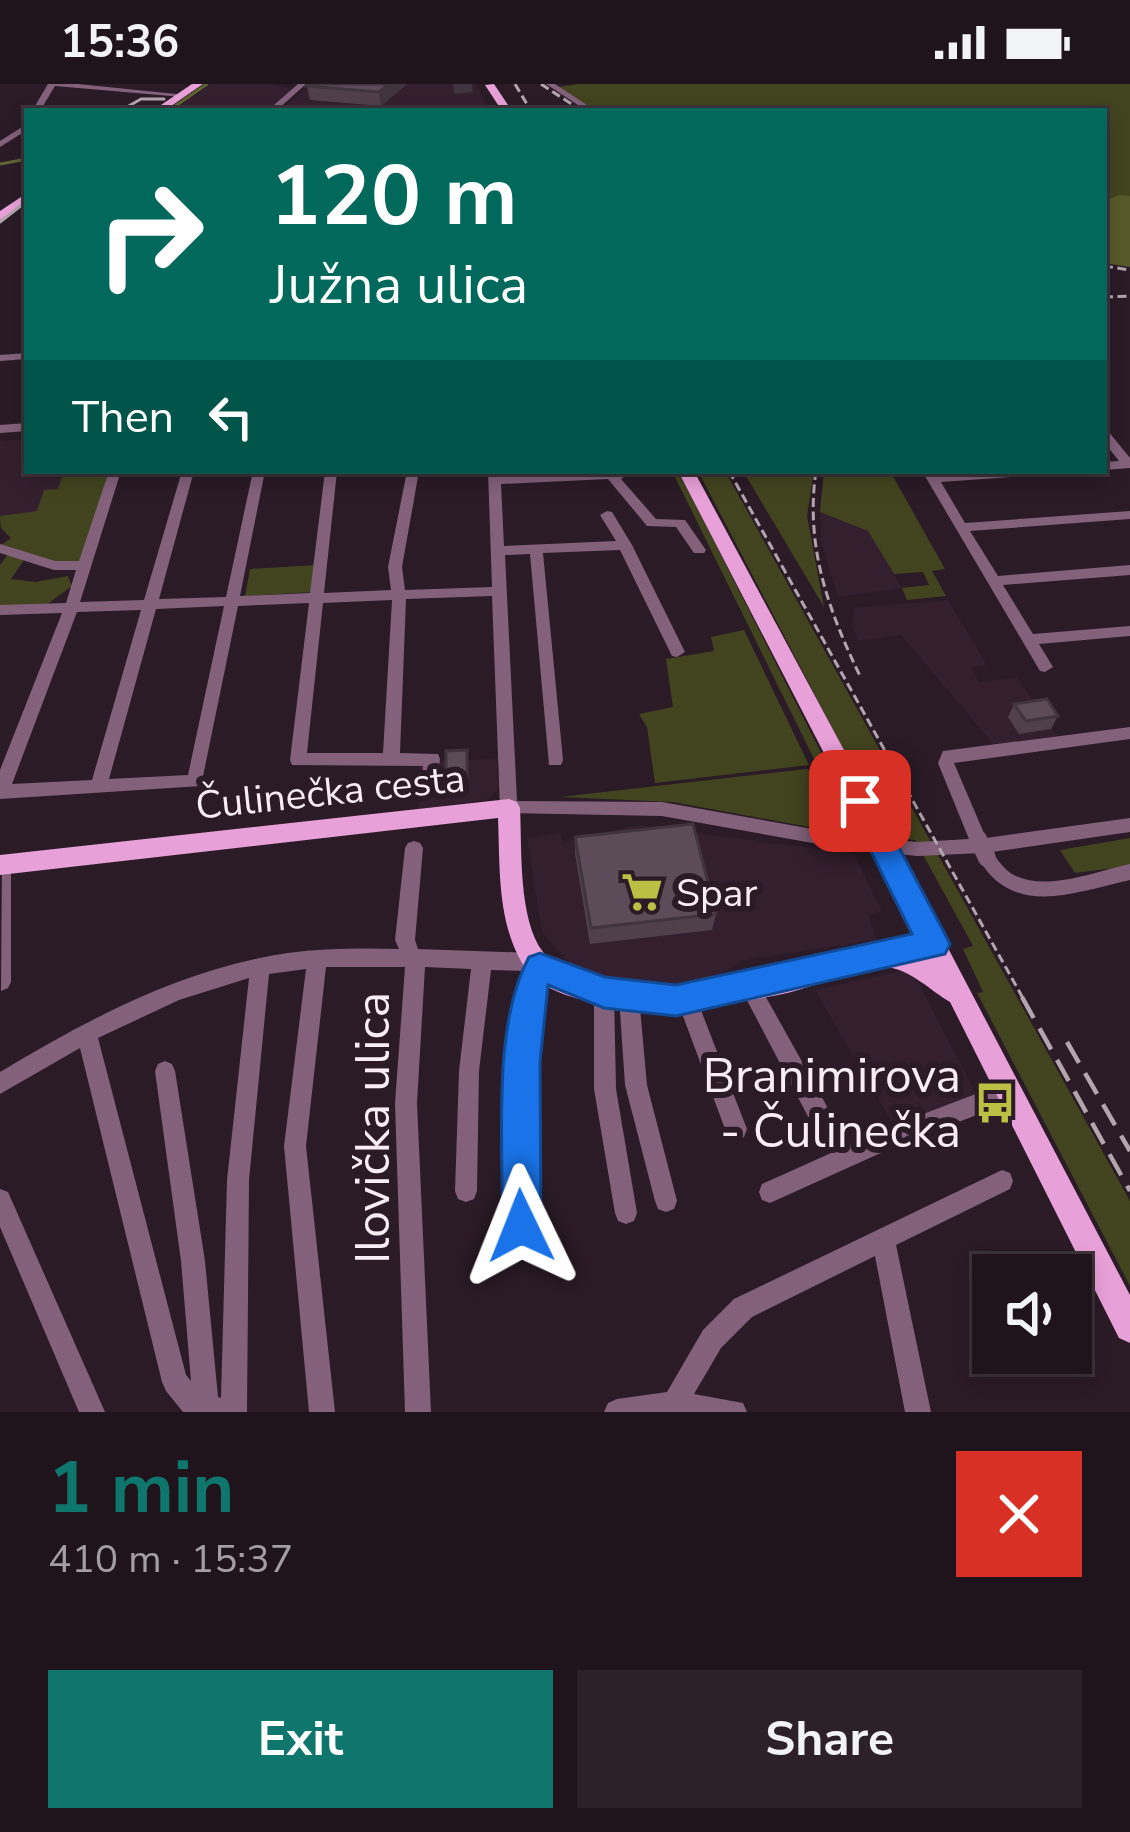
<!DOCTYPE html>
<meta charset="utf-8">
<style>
:root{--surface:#20141c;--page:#2d2129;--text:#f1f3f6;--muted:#a29ea3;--line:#3d333b;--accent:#0f766e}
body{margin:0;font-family:"Nunito Sans",sans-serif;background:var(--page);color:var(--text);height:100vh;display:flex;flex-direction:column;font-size:45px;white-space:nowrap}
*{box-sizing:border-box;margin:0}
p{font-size:39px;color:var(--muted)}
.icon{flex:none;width:66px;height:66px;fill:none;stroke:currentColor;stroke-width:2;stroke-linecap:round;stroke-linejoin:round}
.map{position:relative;height:1328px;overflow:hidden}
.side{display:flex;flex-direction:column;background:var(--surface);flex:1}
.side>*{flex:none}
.top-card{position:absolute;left:24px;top:24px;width:1083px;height:366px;border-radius:0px;box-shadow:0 6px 18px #0003,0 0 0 3px var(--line);background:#00695c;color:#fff;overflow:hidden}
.buttons{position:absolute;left:972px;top:1170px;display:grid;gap:24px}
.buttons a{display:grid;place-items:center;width:120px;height:120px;border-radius:0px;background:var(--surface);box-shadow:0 6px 18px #0003,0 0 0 3px var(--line);font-size:60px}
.pin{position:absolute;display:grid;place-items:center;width:102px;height:102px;color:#fff;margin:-51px;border-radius:24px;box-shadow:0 6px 18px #0006}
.me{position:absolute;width:132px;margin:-66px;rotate:358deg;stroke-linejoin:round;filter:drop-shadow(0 0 9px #0008)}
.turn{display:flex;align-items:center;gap:42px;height:252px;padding:0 48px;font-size:54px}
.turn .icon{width:156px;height:156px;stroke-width:2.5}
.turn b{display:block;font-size:84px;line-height:102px}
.then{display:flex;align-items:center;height:114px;padding:0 48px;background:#0003;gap:24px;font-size:45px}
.round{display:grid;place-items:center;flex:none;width:126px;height:126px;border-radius:0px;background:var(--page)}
.summary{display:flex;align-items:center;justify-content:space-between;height:204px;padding:0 48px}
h1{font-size:72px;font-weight:700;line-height:90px;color:var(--accent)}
.primary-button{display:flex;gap:24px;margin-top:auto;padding:24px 48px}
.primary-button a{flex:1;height:138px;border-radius:0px;background:var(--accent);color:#fff;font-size:48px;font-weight:700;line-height:138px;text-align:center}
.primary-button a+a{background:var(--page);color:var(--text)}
.status{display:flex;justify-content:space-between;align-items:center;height:84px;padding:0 60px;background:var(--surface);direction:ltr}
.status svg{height:33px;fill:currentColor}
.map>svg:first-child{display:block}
.built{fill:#341f2f}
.green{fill:#42441f}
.forest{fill:#57592a}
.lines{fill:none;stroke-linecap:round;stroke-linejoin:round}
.stream{stroke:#606333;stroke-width:3}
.minor{fill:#83617b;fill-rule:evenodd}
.major{fill:#e8a1d8;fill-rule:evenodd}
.tram{stroke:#b2a5ae;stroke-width:3}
.rail-far1{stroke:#b2a5ae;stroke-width:3;stroke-dasharray:9 4.5;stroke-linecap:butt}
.rail{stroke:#b2a5ae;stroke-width:4.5;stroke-dasharray:24 12;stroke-linecap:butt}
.minor-bridge{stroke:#83617b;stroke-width:18}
.major-bridge{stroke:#e8a1d8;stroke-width:22}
.wall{fill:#4f404c}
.shaded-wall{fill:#40343e}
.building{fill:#5c4b58;stroke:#40343e;stroke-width:3}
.route{fill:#1a73e8;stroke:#114b97;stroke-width:3}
.labels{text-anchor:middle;stroke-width:12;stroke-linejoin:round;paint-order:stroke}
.street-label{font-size:39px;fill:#f8edf5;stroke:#2a1b26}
.poi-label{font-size:39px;fill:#f8edf5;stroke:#2a1b26;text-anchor:start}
.near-poi-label{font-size:48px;fill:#f8edf5;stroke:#2a1b26;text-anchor:end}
.near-street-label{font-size:48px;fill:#f8edf5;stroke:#2a1b26}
</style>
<div class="status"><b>15:36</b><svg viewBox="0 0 49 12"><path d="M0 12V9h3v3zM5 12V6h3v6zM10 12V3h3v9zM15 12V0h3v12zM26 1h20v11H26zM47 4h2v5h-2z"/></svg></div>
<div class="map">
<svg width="1130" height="1328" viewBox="0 0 1130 1328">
<rect width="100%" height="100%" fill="#2a1b26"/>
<!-- built -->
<g class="built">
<path d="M210,0h60l22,5 -26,22h-94z"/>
<path d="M311,0h165l11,22 -207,5z"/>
<path d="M27,355v32h60l-68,74 -19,-20v-84z"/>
<path d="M820,428l48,19 34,57 -64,9 -17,-55z"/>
<path d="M948,516l39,65 -16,3 8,14 38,-4 42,60 -65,7 -93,-110 -43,6 -6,-16 2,-17z"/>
<path d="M497,675l1,30 -12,11 -68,9 2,-48z"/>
<path d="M639,741l215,29 28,58 -14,3 9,25 -133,20 -47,27 -67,-3 -41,-10 -18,-10 -29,-32 -15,-94 33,-5 3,9z"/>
<path d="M901,887l14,5 62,120 -81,33 -81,-139z"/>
</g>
<!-- green -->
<g class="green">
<path d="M578,0h552v112l-26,5v-90h-508l-38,-24z"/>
<path d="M64,387h36l7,6 -26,86 -22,2 -59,-19 11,-8 -10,-10 -1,-12 37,-5 7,-21 14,-1z"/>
<path d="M672,387h5l16,29 144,284 -16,-11z"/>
<path d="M698,387h27l405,730v85l-153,-293 6,-1 -20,-43 10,-3 -58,-106 -9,-1 -43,-60 1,-6 16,-4 -5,-11 -26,2z"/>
<path d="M743,387h71l-7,45 17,91z"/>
<path d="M824,387h66l55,98 -13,2 14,25 -39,4 -5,-12 27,-3 -6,-13 -29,2 -26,-43 -48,-19z"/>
<path d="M0,466l26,7 -15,22 24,3 33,-6 4,10 -26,19 -46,2v-42l8,-11z"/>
<path d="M317,481l-3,27 -69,4 5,-27z"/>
<path d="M744,546l65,135 -154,18 -8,-56 -8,-13 34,-7 -7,-48 48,-8 -3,-14z"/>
<path d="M807,685l26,17 25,50 -185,-34 -113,-5z"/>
<path d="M1130,754v28l-55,7 -15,-23z"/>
</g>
<!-- forest -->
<path class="forest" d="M1120,111l10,1v71l-26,-4v-62z"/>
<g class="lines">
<!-- stream -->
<g class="stream">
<path d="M168,27l39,-27"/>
<path d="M0,80l27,-5"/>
</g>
<!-- minor -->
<g class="minor">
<path d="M48,0h30l108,11 -4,2 -127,-11 -15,25h-8z"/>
<path d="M298,0h8l-30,27h-9z"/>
<path d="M546,0h9l41,27h-9z"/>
<path d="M27,40v6l-27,17v-6z"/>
<path d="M27,269v6l-27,2v-6z"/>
<path d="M27,339v8l-27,2v-8z"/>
<path d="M1104,346l4,1 22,27v10l-26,2v-8l15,-1 -15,-19z"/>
<path d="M109,387h12l-41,131 64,-2 38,-129h12l-35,128 67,-2 27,-126h12l-25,125 70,-3 15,-122h12l-13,122 67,-3 -3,-23 19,-96h12l-17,96 3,23 87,-3 -4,-116h12l1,5 124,-4 2,3 -6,4 35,40 29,1 21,30 -2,3h-10l-18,-26 -29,-1 -39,-47 -107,5 3,62 112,-5 -16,-26 7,-4 5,1 20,33 53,107 -8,5 -5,-1 -52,-106 -77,3 20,207 -2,5h-12l-19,-211 -25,1 12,246 145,1 190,34 66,6 51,-3 -31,-76 5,-12 187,-24v12l-176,24 32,75 144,-20v14l-138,20c6,8 11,16 20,22 33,19 84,-3 118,-10v16c-55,12 -117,39 -152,-22l3,-5 -63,3 -66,-6 -190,-34 -159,-3 -3,-5 -8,-212 -86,3 -6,154 38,1 2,5 -4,32h-12l-3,-5 2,-20 -131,-1 -2,-5 19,-157 -71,3 -37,180 -201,13v-29l62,-157 -62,2v-10l66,-2 10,-33h-22l-54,-17v-9l55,17h24zM392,516l-9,153h-76l16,-150zM224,522l-36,169 -79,4 47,-170zM141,526l-49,170 -80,4 65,-172z"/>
<path d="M922,387h12l3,4 107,-4 -6,4 -97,7 24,41 165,-12v8l-160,12 28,45 132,-11v10l-127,10 30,49 97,-8v10l-91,8 14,23 -8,5 -5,-1z"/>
<path d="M414,757l6,2 3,5 -8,92 3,9 117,4 7,3 8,11c-30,77 -24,178 -17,259l-4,8 -8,4 -8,-4 -4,-8c-5,-79 -10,-181 20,-255l-38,-1 -12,101 -2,120 -3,8 -8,3 -8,-3 -3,-8 4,-120 12,-102 -46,-2 -8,136 14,309h-26l-10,-309 10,-136h-79l-20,179 29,266h-26l-25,-266 22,-177 -37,5 -20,206 -2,232h-64l-17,-21 -4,-9 -82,-334 -80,46v-22c88,-53 184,-104 288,-119 36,-5 74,-5 111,-4l-4,-9 10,-92 3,-5zM249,894l-22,202 -6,218 -3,-1 -13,-136 -30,-190 -3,-7 -7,-3 -7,3 -3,7 26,190 10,120 -5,-6 -88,-337 81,-38z"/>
<path d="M2,773l6,3 3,5v117l-3,6 -7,3z"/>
<path d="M750,894l7,3 72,129 3,8 -3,8 -8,3 -8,-3 -73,-139 3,-6z"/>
<path d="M604,900l7,2 3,7 2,96 21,124 -3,8 -8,3 -8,-3 -3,-8 -21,-124v-96l3,-7z"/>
<path d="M629,904l7,2 3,7 8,88 30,116 -3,8 -8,3 -8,-3 -3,-8 -30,-116 -6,-88 3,-7z"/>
<path d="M687,907l7,2 3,7 50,129 -3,8 -8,3 -8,-3 -51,-137 3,-7z"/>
<path d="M1010,997l8,4 3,7 -3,7 -124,48 -124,56 -8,-3 -3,-8 3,-8 127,-57z"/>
<path d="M1002,1086l8,3 3,8 -3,8 -114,56 35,167h-26l-30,-156 -123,61 -31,31 -27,46 49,9 4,9h-143l4,-9 9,-4 50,-7 36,-62 31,-31z"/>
<path d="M0,1105l8,3 97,220h-26l-79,-185z"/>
</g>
<!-- major -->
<g class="major">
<path d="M192,0h11l-39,27h-12z"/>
<path d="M485,1l9,-1 18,27h-10z"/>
<path d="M27,109v8l-27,19v-9z"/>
<path d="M678,387h16l193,359 3,7 -3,7 -8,2 -8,-2z"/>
<path d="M509,715l8,3 3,6c2,40 -2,111 23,144 13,18 37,22 58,26 107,23 213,-15 316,-41l-40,-81 3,-7 8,-3 8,3 234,446v48l-11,-5 -169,-336c-19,-11 -40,-33 -64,-35 -17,0 -78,21 -99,26 -60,14 -227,34 -265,-30 -25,-43 -22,-97 -24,-145l-498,57v-20z"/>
</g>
<!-- tram -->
<g class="tram">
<path d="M120,27l21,-12h23"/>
<path d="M0,138l27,-21"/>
</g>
<!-- rail-far1 -->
<g class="rail-far1">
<path d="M515,0l16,27"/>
<path d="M541,0l41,27"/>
<path d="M1104,182l26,4"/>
<path d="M1104,213l26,-1"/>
<path d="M729,387l295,529"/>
<path d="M816,387c-11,75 12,138 44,205"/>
</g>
<!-- rail -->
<g class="rail">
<path d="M1022,913l108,194"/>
<path d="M1067,958l63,109"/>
</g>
<!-- minor-bridge -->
<path class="minor-bridge" d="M978,755l9,19"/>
<!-- major-bridge -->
<path class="major-bridge" d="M879,753l9,19"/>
</g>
<!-- wall -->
<g class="wall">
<path d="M310,0h97l-26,22 -71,-6 -3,-14z"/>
<path d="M1014,620l44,12 -7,13 -32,5 -11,-17z"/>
<path d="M468,675v24l-21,1 -1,-9z"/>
<path d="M575,753l141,77 -4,16 -122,14 -15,-90z"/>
</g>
<!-- shaded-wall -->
<g class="shaded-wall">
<path d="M389,0h18l-26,22 -2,-14z"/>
<path d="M453,0h19l1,8 -19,2z"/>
</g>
<!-- building -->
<g class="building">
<path d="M310,0h79l-10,8 -72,-6z"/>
<path d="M1047,615l11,17 -32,5 -12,-17z"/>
<path d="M467,666v24l-21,1v-24z"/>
<path d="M693,740l23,90 -125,14 -16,-91z"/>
</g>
<!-- route -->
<path class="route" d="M860,706l10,3 75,141 5,10 -5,10 -269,62 -72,-8 -56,-23 -8,77 1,164 -6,13 -14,6 -13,-6 -6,-13c2,-80 -11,-199 27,-269l11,-4 65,24 71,8 236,-51 -66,-133z"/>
<!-- icons -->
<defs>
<g id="supermarket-bare" transform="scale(3.24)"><path d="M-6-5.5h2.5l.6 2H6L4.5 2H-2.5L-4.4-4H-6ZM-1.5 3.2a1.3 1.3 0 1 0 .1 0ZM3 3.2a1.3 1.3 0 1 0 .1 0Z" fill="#bbc045" stroke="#2a1b26" stroke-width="2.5" paint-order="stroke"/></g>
<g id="bus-bare" transform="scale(3.24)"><path d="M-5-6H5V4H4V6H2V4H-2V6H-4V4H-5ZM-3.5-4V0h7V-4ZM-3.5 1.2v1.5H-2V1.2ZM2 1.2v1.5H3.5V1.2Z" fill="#bbc045" stroke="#2a1b26" stroke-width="2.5" paint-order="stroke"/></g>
</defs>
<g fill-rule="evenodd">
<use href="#supermarket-bare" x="642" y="808"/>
<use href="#bus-bare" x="995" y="1019"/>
</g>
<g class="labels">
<!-- street labels -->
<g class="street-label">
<text transform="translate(330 707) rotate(-6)" y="14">Čulinečka cesta</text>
</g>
<!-- poi labels -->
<g class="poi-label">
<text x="676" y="822">Spar</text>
</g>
<!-- near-poi labels -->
<g class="near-poi-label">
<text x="961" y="1008">Branimirova<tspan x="961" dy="55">- Čulinečka</tspan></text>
</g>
<!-- near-street labels -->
<g class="near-street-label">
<text transform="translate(372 1044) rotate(-90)" y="17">Ilovička ulica</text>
</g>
</g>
</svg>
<div class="buttons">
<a><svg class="icon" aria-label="sound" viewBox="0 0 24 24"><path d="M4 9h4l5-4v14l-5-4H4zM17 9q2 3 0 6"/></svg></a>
</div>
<div class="pin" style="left:860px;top:717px;background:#d93025"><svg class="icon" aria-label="arrive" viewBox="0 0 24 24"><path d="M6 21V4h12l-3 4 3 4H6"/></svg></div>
<svg class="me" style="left:521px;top:1142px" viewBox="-20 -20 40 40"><path d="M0-17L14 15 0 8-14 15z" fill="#1a73e8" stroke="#fff" stroke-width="4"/></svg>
<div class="top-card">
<div class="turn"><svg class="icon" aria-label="right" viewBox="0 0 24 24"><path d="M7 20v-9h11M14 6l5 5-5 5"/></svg><div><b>120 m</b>Južna ulica</div></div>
<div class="then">Then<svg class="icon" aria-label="left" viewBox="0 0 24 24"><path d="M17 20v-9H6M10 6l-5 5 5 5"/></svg></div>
</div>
</div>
<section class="side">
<div class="summary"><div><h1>1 min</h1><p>410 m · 15:37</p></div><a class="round" style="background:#d93025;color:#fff"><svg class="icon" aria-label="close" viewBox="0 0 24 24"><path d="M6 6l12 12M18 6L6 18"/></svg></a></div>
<div class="primary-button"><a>Exit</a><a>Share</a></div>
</section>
